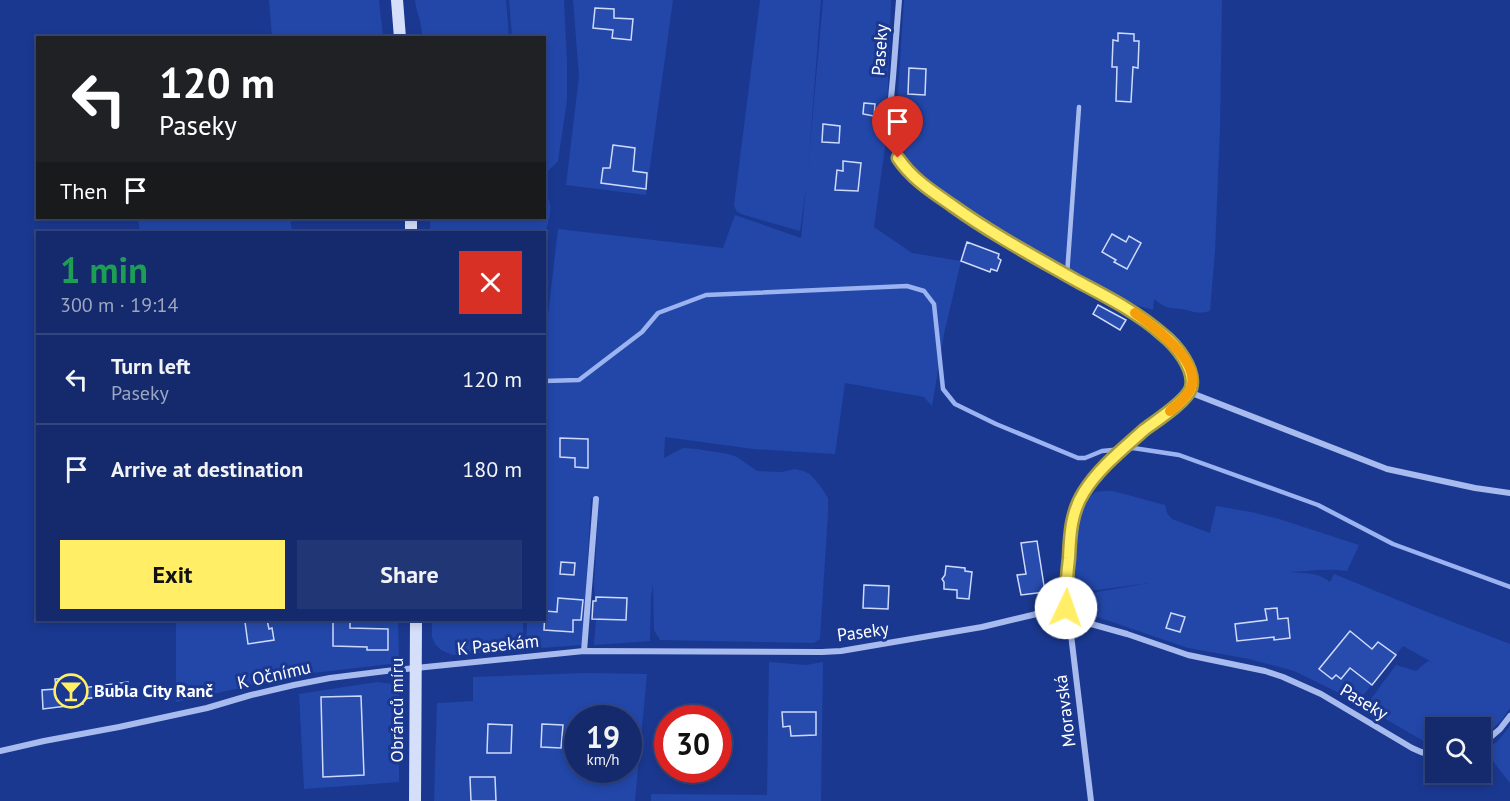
<!DOCTYPE html>
<meta charset="utf-8">
<style>
:root{--surface:#142a6c;--page:#213674;--text:#f1f3f6;--muted:#9da7c2;--line:#33467f;--accent:#fe6}
body{margin:0;font-family:"PT Sans",sans-serif;background:var(--page);color:var(--text);height:100vh;display:flex;flex-direction:column;font-size:22px;white-space:nowrap}
*{box-sizing:border-box;margin:0}
p{font-size:20px;color:var(--muted)}
.icon{flex:none;width:33px;height:33px;fill:none;stroke:currentColor;stroke-width:2;stroke-linecap:round;stroke-linejoin:round}
.map{position:relative;flex:1;overflow:hidden}
.details{position:absolute;left:36px;top:231px;width:510px;height:390px;display:flex;flex-direction:column;background:var(--surface);border-radius:0px;box-shadow:0 3px 9px #0003,0 0 0 2px var(--line)}
.details>*{flex:none}
.guide{position:absolute;left:36px;top:36px;width:510px;height:183px;border-radius:0px;box-shadow:0 3px 9px #0003,0 0 0 2px var(--line);background:#202124;color:#fff;overflow:hidden}
.controls{position:absolute;left:1425px;top:717px;display:grid;gap:12px}
.controls a{display:grid;place-items:center;width:66px;height:66px;border-radius:0px;background:var(--surface);box-shadow:0 3px 9px #0003,0 0 0 2px var(--line);font-size:30px}
.speed{position:absolute;left:564px;top:705px;display:flex;gap:12px;font-size:30px;font-weight:700;text-align:center}
.speed>*{display:grid;place-content:center;width:78px;height:78px;border-radius:50%;background:var(--surface);box-shadow:0 3px 9px #0003,0 0 0 2px var(--line);line-height:1}
.speed small{font-size:15px;font-weight:400}
.speed .limit{border:9px solid #d22;background:#fff;color:#111}
.pin{position:absolute;display:grid;place-items:center;width:51px;height:51px;color:#fff;margin:-62px -26px;border-radius:50% 50% 50% 0;rotate:-45deg;box-shadow:0 0 6px #0007}
.pin .icon{rotate:45deg}
.me{position:absolute;width:66px;margin:-33px;rotate:3deg;stroke-linejoin:round;filter:drop-shadow(0 0 4px #0008)}
.turn{display:flex;align-items:center;gap:21px;height:126px;padding:0 24px;font-size:27px}
.turn .icon{width:78px;height:78px;stroke-width:2.5}
.turn b{display:block;font-size:42px;line-height:51px}
.then{display:flex;align-items:center;height:57px;padding:0 24px;background:#0003;gap:12px;font-size:22px}
.round{display:grid;place-items:center;flex:none;width:63px;height:63px;border-radius:0px;background:var(--page)}
.summary{display:flex;align-items:center;justify-content:space-between;height:102px;padding:0 24px}
h1{font-size:36px;font-weight:800;line-height:45px;color:#1e9e55}
.action{display:flex;gap:12px;margin-top:auto;padding:12px 24px}
.action a{flex:1;height:69px;border-radius:0px;background:var(--accent);color:#111;font-size:24px;font-weight:800;line-height:69px;text-align:center}
.action a+a{background:var(--page);color:var(--text)}
ul{padding:0;list-style:none}
li{display:flex;align-items:center;gap:18px;height:90px;padding:0 24px;border-top:2px solid var(--line)}
li div{flex:1}
li b{display:block;font-size:22px}
li em{font-style:normal}
.map>svg:first-child{display:block}
.green{fill:#2247a9;fill-rule:evenodd}
.lines{fill:none;stroke-linecap:round;stroke-linejoin:round}
.stream{stroke:#9bb3f1;stroke-width:4.5}
.building{fill:#284cae;stroke:#cedafa;stroke-width:1.5}
.lane{stroke:#a8bbef;stroke-width:4.5}
.street{stroke:#a8bbef;stroke-width:6}
.secondary{stroke:#d6dffa;stroke-width:12}
.route-casing{stroke:#a69b42;stroke-width:15}
.route{stroke:#fe6;stroke-width:10}
.slow{stroke:#f59e0b;stroke-width:10}
.labels{text-anchor:middle;stroke-width:6;stroke-linejoin:round;paint-order:stroke}
.street-label{font-size:18px;fill:#fff;stroke:#1a3890}
.poi-label{font-size:18px;font-weight:bold;fill:#fff;stroke:#1a3890;text-anchor:start}
</style>
<div class="map">
<svg width="1510" height="801" viewBox="0 0 1510 801">
<rect width="100%" height="100%" fill="#1a3890"/>
<!-- green -->
<g class="green">
<path d="M269,0h110l4,37h-111z"/>
<path d="M415,0h91l3,37h-87c1,-12 -6,-25 -7,-37z"/>
<path d="M509,0h55l3,62v38l-9,61 -13,13 -1,-136 -32,-1z"/>
<path d="M573,0h100l-27,195 -80,-10 13,-108z"/>
<path d="M760,0h61l-13,169 15,-169h68l-5,140 -12,87 38,26 49,8 -17,73 -12,72 -8,-9 -79,-14 -10,71 -82,-5 -88,-12 -1,21 19,-10 14,1 31,5 9,3 20,14 25,1 13,-3 8,2 7,3 11,13 7,11v14l-8,127 -6,4 -154,-3 -6,-10 -1,-45 -2,12 -1,44 -56,4 2,-26 -2,-34 5,-86h-8l-8,146 -57,4 1,-29h17v-270l14,-121 165,19 12,-33 66,23 5,-51 -6,44 -56,-16 -7,-3 -3,-7z"/>
<path d="M904,0h318l-2,128 -5,123 -5,60c-15,4 -15,0 -29,-2 -13,-1 -16,-1 -27,-10l-1,11 -17,-5 -73,-38 -76,-44 -53,-35 -11,-10 -14,-17 -10,-20 -3,-16z"/>
<path d="M545,193c10,13 4,26 0,40l-115,-1v-14h114z"/>
<path d="M138,218h152l2,14h-152z"/>
<path d="M1105,491h8l52,14 2,8 5,6 38,14 6,-27 35,6 28,7 80,26 -12,26c-19,-3 -39,0 -58,1 16,2 27,-1 41,10l4,-8 93,38 83,32v64l-9,13 -14,13 -6,5 -1,-11h-44l-1,18 -15,-7 -55,-32 31,-42 20,6 12,-10 4,1 -29,-16 -46,57 -24,-13 -39,-19 -45,-12 -61,-11 -117,-40 4,-12 74,-13 -66,9 -9,-4c0,-24 -3,-59 9,-81 3,-6 7,-11 12,-15z"/>
<path d="M176,620h222l1,43 -95,11 -128,28z"/>
<path d="M432,620h91v20l-4,4 -9,7 -58,4 -11,-5 -6,-6 -3,-7z"/>
<path d="M769,662l37,3 17,-3 -2,139h-170v-7l116,1z"/>
<path d="M586,673l61,1 -12,127h-201l3,-98 36,-2v-24zM578,718h50v52h-50z"/>
<path d="M377,682l22,3v97l-95,7 -5,-95z"/>
<path d="M1510,726v57l-25,-32 13,-10z"/>
</g>
<g class="lines">
<!-- stream -->
<path class="stream" d="M544,381l35,-1 63,-48 16,-19 48,-18 201,-9 17,5 10,13 9,85 12,15 41,20 82,34h7l17,-7 31,-3 46,7 139,50 75,39 117,43"/>
</g>
<!-- building -->
<g class="building">
<path d="M595,8l19,1v9l19,1 -2,21 -19,-2 1,-8 -20,-2z"/>
<path d="M1118,33l16,1v7h5l-1,27 -5,-1 -2,35 -15,-1 1,-34h-5l1,-27 5,1z"/>
<path d="M909,68l17,1 -1,26 -17,-1z"/>
<path d="M864,103l11,1 -1,12 -11,-2z"/>
<path d="M823,124l17,2 -1,17 -17,-1z"/>
<path d="M613,145l22,3 -2,23 14,2 -1,16 -45,-6 2,-15h7z"/>
<path d="M843,161l18,2 -3,28 -23,-1 2,-20 6,1z"/>
<path d="M1112,234l14,8 3,-6 12,7 -14,26 -13,-7 2,-2 -14,-8z"/>
<path d="M967,242l32,12 -1,4 3,2 -4,11 -6,-2 -1,3 -29,-11z"/>
<path d="M1098,305l28,15 -6,10 -27,-16z"/>
<path d="M560,438l28,1v29l-13,-1v-9l-15,-1z"/>
<path d="M1037,541l8,51 -24,3 -4,-20 9,-1 -5,-31z"/>
<path d="M561,562l14,1 -1,12 -14,-1z"/>
<path d="M946,566l19,2v3l7,1 -3,27 -12,-1v-8l-13,-1v-7l-2,-3 3,-4z"/>
<path d="M864,585l25,1 -1,23 -25,-1z"/>
<path d="M596,597l31,1 -1,22 -34,-1 1,-18h3z"/>
<path d="M558,598l25,2 -2,20h-8v12l-29,-2 1,-19 12,1z"/>
<path d="M1277,608l1,11 10,-1 2,20 -16,2v-3l-37,4 -2,-17 32,-4 -2,-11z"/>
<path d="M1171,613l14,4 -5,15 -14,-4z"/>
<path d="M267,620l2,9 3,-1 2,12 -26,4 -3,-22z"/>
<path d="M333,622h17v6l38,1v21h-21v-3l-34,-1z"/>
<path d="M1350,631l22,18 6,-7 18,13 -24,30 -22,-17 -9,11 -5,-4 -4,4 -13,-10z"/>
<path d="M81,677l1,11 46,-6 2,11 -47,6v5l-40,5 -1,-19 14,-1 -1,-10z"/>
<path d="M361,696l3,79 -41,2 -2,-80z"/>
<path d="M782,712h34v23l-25,1 -1,-10 -7,1z"/>
<path d="M488,724l24,1 -1,28h-24z"/>
<path d="M542,724l21,1 -2,23 -20,-1z"/>
<path d="M470,777h25l1,24h-25z"/>
</g>
<g class="lines">
<!-- lane -->
<path class="lane" d="M1067,275l12,-168"/>
<!-- street -->
<g class="street">
<path d="M899,0c-2,26 -4,51 -6,77 -2,23 -6,49 1,72 9,24 34,40 54,54 34,24 71,45 108,66 37,21 133,63 136,111 0,5 -1,10 -4,13 -9,13 -25,23 -37,33 -23,17 -59,48 -72,74 -9,19 -9,38 -10,58 -2,16 -3,33 -3,50l3,10 22,183"/>
<path d="M1189,392l198,77 88,19 35,5"/>
<path d="M584,651l12,-152"/>
<path d="M1480,746l20,-17 10,-13"/>
<path d="M0,751l44,-10 75,-14 88,-19 44,-13 43,-10 36,-7 56,-7 198,-20 238,1 19,-1 141,-24 63,-15 14,3 68,19 61,21 77,16 18,6 38,17 91,54 9,4 15,4"/>
</g>
<!-- secondary -->
<g class="secondary">
<path d="M397,0l3,38"/>
<path d="M411,218v14"/>
<path d="M415,801l1,-181"/>
</g>
</g>
<g class="lines">
<!-- route casing -->
<g class="route-casing">
<path id="route" d="M898,158c14,21 35,34 55,48 39,28 82,51 124,75 30,16 60,31 85,53 14,11 34,35 29,54 -4,13 -35,33 -47,42 -21,19 -45,38 -60,62 -13,20 -14,43 -15,66 -2,16 -3,33 -3,50"/>
</g>
<!-- route -->
<use href="#route" class="route"/>
<!-- slow -->
<path class="slow" d="M1135,313c18,13 69,50 55,77 -4,8 -14,16 -20,21"/>
</g>
<!-- icons -->
<defs>
<g id="bar-ring" transform="scale(1.725)"><circle r="9.5" fill="#1a3890" stroke="#fe6" stroke-width="1.5"/><path d="M-6-5H6L.8 .8V4.5H3.5V6h-7V4.5H-.8V.8Z" fill="#fe6"/></g>
</defs>
<g fill-rule="evenodd">
<use href="#bar-ring" x="71" y="691"/>
</g>
<g class="labels">
<!-- street labels -->
<g class="street-label">
<text transform="translate(880 50) rotate(-86)" y="6">Paseky</text>
<text transform="translate(863 632) rotate(-8)" y="6">Paseky</text>
<text transform="translate(498 645) rotate(-6)" y="6">K Pasekám</text>
<text transform="translate(274 675) rotate(-13)" y="6">K Očnímu</text>
<text transform="translate(1364 702) rotate(31)" y="6">Paseky</text>
<text transform="translate(397 710) rotate(-90)" y="6">Obránců míru</text>
<text transform="translate(1065 711) rotate(-97)" y="6">Moravská</text>
</g>
<!-- poi labels -->
<g class="poi-label">
<text x="94" y="697">Bubla City Ranč</text>
</g>
</g>
</svg>
<div class="controls">
<a><svg class="icon" aria-label="search" viewBox="0 0 24 24"><circle cx="10" cy="10" r="6"/><path d="M15 15l6 6"/></svg></a>
</div>
<div class="speed"><div>19<small>km/h</small></div><div class="limit">30</div></div>
<div class="pin" style="left:898px;top:158px;background:#d93025"><svg class="icon" aria-label="arrive" viewBox="0 0 24 24"><path d="M6 21V4h12l-3 4 3 4H6"/></svg></div>
<svg class="me" style="left:1066px;top:608px" viewBox="-20 -20 40 40"><circle r="19" fill="#fff"/><path d="M0-13L10 11 0 6-10 11z" fill="#fe6"/></svg>
<div class="guide">
<div class="turn"><svg class="icon" aria-label="left" viewBox="0 0 24 24"><path d="M17 20v-9H6M10 6l-5 5 5 5"/></svg><div><b>120 m</b>Paseky</div></div>
<div class="then">Then<svg class="icon" aria-label="arrive" viewBox="0 0 24 24"><path d="M6 21V4h12l-3 4 3 4H6"/></svg></div>
</div>
<section class="details">
<div class="summary"><div><h1>1 min</h1><p>300 m · 19:14</p></div><a class="round" style="background:#d93025;color:#fff"><svg class="icon" aria-label="close" viewBox="0 0 24 24"><path d="M6 6l12 12M18 6L6 18"/></svg></a></div>
<ul>
<li><svg class="icon" aria-label="left" viewBox="0 0 24 24"><path d="M17 20v-9H6M10 6l-5 5 5 5"/></svg><div><b>Turn left</b><p>Paseky</p></div><em>120 m</em></li>
<li><svg class="icon" aria-label="arrive" viewBox="0 0 24 24"><path d="M6 21V4h12l-3 4 3 4H6"/></svg><div><b>Arrive at destination</b></div><em>180 m</em></li>
</ul>
<div class="action"><a>Exit</a><a>Share</a></div>
</section>
</div>
